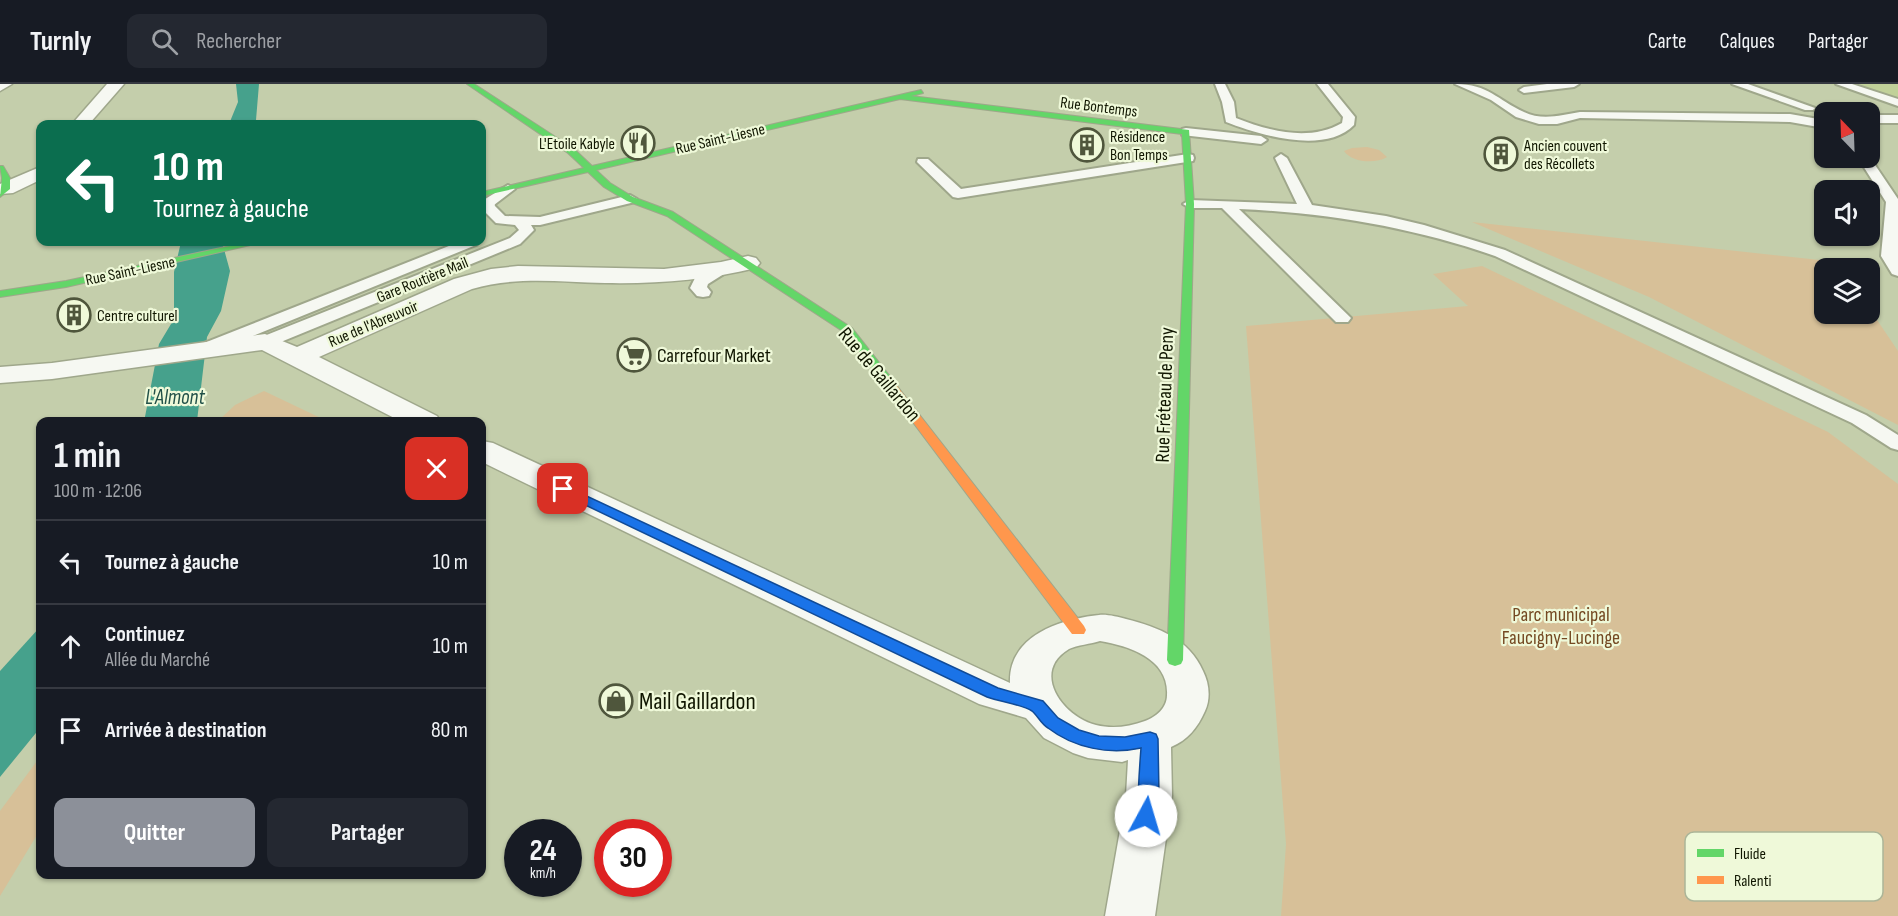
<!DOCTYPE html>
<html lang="fr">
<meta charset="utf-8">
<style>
:root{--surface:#171b24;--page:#242831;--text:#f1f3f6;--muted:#9ea1a6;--line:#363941;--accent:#8c9099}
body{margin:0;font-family:"Sofia Sans Condensed",sans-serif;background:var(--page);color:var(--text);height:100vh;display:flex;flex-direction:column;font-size:22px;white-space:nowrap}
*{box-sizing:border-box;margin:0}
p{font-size:20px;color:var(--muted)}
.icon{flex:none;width:33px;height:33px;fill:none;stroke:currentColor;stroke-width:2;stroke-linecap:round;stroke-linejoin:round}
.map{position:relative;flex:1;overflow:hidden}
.side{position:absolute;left:36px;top:333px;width:450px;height:462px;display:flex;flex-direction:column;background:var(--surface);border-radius:12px;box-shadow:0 2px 4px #0004}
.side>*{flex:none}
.top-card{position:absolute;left:36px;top:36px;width:450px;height:126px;border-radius:12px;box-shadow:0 2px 4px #0004;background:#0b6e4f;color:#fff;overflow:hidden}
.needle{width:39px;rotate:337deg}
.buttons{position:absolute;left:1814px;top:18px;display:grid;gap:12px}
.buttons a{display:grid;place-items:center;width:66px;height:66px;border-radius:12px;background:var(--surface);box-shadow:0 2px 4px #0004;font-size:30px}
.speed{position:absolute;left:504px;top:735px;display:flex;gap:12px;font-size:30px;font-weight:700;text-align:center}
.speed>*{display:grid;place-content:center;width:78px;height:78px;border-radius:50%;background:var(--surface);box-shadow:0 2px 4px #0004;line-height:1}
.speed small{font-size:15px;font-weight:400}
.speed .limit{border:9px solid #d22;background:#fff;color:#111}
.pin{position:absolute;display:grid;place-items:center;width:51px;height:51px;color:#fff;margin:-26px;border-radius:12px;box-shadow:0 3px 9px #0006}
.me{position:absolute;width:66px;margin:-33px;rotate:6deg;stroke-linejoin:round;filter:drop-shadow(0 0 4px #0008)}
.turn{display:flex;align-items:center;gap:21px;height:126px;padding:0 18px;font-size:27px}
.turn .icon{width:78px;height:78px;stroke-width:2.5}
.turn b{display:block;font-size:42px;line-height:51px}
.round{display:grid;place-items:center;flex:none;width:63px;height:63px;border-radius:12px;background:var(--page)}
.overview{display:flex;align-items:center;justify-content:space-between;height:102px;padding:0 18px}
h1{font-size:36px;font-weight:700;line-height:45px}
.primary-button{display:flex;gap:12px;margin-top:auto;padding:12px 18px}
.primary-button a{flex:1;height:69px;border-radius:12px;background:var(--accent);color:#fff;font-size:24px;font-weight:700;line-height:69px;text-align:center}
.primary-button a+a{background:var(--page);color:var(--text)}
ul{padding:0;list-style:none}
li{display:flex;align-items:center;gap:18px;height:84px;padding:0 18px;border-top:2px solid var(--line)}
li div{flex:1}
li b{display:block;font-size:22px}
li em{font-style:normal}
header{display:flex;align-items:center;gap:36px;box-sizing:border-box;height:84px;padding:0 30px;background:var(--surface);border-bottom:2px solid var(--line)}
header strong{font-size:28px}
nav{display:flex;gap:33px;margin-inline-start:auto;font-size:21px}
.search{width:420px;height:54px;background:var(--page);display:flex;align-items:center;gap:15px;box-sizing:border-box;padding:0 21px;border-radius:12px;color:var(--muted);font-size:22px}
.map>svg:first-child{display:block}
.built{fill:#c1d199}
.green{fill:#d7c098}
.water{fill:#46a18c}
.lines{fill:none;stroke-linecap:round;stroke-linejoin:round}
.lane-casing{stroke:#9fa78b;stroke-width:4}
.street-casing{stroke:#9fa78b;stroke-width:3}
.fast-casing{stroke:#9fa78b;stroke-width:2}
.slow-casing{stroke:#9fa78b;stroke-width:2}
.lane{fill:#f6f8f2;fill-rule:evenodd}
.street{fill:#f6f8f2;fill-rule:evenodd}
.fast{fill:#63d668;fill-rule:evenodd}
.slow{fill:#ff974d;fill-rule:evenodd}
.route{fill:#1a73e8;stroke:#114b97;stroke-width:1.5}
.labels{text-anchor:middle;stroke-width:4.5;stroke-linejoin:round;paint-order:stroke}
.far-street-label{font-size:16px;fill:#101600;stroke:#eff9d9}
.far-poi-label{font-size:16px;fill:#101600;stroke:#eff9d9;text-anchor:start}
.poi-label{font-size:20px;fill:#101600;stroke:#eff9d9;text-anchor:start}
.street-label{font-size:20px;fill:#101600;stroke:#eff9d9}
.park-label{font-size:20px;fill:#744922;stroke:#eff9d9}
.water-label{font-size:21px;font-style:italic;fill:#215048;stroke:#eff9d9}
.near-poi-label{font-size:24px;fill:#101600;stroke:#eff9d9;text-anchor:start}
.key{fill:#eff9d9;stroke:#acb598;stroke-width:1.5}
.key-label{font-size:16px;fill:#101600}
</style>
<header>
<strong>Turnly</strong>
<div class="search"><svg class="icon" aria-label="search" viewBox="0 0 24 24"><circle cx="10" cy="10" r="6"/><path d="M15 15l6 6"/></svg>Rechercher</div>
<nav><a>Carte</a><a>Calques</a><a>Partager</a></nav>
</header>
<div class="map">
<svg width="1898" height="832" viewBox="0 0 1898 832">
<rect width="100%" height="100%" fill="#c4ceab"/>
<!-- built -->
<path class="built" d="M1831,0h67v22z"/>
<!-- green -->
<g class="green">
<path d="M1367,63l12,3 8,7c-11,7 -35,6 -43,-6l8,-3z"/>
<path d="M1472,138l366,40 4,6h-18v46h45v-6l29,43v74l-249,-128z"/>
<path d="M1482,182l346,166 70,52v432h-617l5,-72 -40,-518 222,-20 -35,-32z"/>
<path d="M264,307l63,30h-109l17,-16z"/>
<path d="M40,673v73l-40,66v-85z"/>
</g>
<!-- water -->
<g class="water">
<path d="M236,0h23l-3,36 -7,4h-20l9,-22z"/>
<path d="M181,158h41l8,29 -9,40 -14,26 -10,84 -53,1 15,-78 15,-25v-47z"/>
<path d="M40,543v101l-40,49v-106z"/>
</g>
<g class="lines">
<!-- lane casing -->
<g class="lane-casing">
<g id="lane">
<path d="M1215,0h10l9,18 2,16c33,13 73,24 106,5l1,-6 -26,-33h11l27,33 -1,8c-29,30 -95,10 -128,-3l-4,-20z"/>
<path d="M1455,0c34,0 42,16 69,28 18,9 38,3 56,0l210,2 34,6v8l-34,-6 -210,-4 -23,6h-18l-23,-7 -25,-17z"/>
<path d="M1547,0h32l-5,3 -50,6 -5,-3 5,-3z"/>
<path d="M1732,0h16l67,24 -2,2h-8z"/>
<path d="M1836,0h16l46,15v7z"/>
<rect x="1869" y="31" width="29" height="8"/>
<path d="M1186,44l75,8 6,4 -6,4 -79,-9v-6z"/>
<path d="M1188,70l5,1 1,3 -1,3 -235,37 -5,-1 -36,-35 1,-3h10l33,30z"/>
<path d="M1281,70l6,4 25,47 74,11 38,9 81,25 361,165 32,20v15l-7,-2 -39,-25 -357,-167c-84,-29 -168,-43 -256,-47l112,109 -3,4h-12l-114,-114h-32l-7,-4 7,-4 107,4 -22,-46z"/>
<path d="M1869,72l29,43v77l-6,-2 -11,-18 5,-54 -28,-44z"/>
<path d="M508,101l7,4 -21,16 11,11 35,1 90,-22 7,4 -2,3 -95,23h-9l3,5 -14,14 -249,102h-12l-3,-4 3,-4 251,-100 9,-8 -4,-5 -19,-2 -14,-14v-8z"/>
<path d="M459,158h20l-3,3 -265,108h-12l-3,-4 3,-4z"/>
<path d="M719,183l8,5 -19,12 -1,3 4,5 -2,4 -6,1 -6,-1 -7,-8 5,-10z"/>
</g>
</g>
<!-- street casing -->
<g class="street-casing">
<g id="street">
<path d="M0,0h12l-12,7z"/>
<path d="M107,0h17l-35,40h-17z"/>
<path d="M40,83v13l-27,13 -13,1v-10z"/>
<path d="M482,115l10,2 3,4 -3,4 -10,2z"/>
<path d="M748,172l8,2 4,5 -4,5c-50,12 -99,16 -151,15 -46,-1 -89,-7 -133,6l-153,68 118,59 4,6h-39l-140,-72 -210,29 -52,4v-16l52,-4 213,-29 32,13 157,-68 37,-10 27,-3 146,3 57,-7z"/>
<path d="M482,357l11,2 517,240c-2,-47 50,-64 89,-68 8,-1 19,2 27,4 32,8 63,20 77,52 6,12 8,27 2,40 -7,16 -17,29 -34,36l1,49 -17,120h-50l21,-120 2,-36 -6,2 -34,-4 -15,-5 -29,-15 -18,-20 -47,-14 -497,-242zM1100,557c30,5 69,18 67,54 0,13 -11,22 -22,26 -16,6 -33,8 -49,4 -33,-8 -66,-53 -27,-76 8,-4 22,-5 31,-8z"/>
</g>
</g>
<!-- fast casing -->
<g class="fast-casing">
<g id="fast">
<path d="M467,0h7l100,65 18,17 329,-76 2,3 -12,3 278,34 5,74 -11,456 -2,4 -6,2 -6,-2 -2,-4 19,-456 -4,-70 -282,-35 -304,71 14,13 23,14 40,15 179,116 40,51 -6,3 -4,-1 -38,-49 -177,-116 -40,-15 -23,-14 -16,-15 -106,24v-4l102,-24 -16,-15z"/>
<path d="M0,82h3l7,12v11l-10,8 2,-19z"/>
<path d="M249,158h15l-198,45 -66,10v-6l66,-10z"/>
</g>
</g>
<!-- slow casing -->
<g class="slow-casing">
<path id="slow" d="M886,292l4,1 194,249 2,4 -2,4h-12l-190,-253 -2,-2z"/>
</g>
<!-- lane -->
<use href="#lane" class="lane"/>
<!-- street -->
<use href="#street" class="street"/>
<!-- fast -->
<use href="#fast" class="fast"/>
<!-- slow -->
<use href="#slow" class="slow"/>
</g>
<!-- route -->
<path class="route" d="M563,401l435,203 45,13 15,17 21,12 20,6 26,1 25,-5 6,2 2,5 1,57 -6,26 -7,2 -6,-2c-4,-6 0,-61 1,-74 -32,7 -67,0 -93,-20 -7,-4 -10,-12 -16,-17 -11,-7 -32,-9 -45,-14l-429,-205 -2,-3z"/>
<!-- icons -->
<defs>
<g id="restaurant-ring" transform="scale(1.725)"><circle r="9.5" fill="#eff9d9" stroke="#4f563c" stroke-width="1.5"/><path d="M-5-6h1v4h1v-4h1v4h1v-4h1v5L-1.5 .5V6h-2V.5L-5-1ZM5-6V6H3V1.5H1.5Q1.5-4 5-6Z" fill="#4f563c"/></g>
<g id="building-ring" transform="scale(1.725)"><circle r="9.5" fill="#eff9d9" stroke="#4f563c" stroke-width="1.5"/><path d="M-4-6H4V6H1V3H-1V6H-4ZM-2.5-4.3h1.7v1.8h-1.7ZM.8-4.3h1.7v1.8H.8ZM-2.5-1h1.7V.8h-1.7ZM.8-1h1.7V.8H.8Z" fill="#4f563c"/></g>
<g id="supermarket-ring" transform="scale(1.725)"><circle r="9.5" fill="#eff9d9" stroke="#4f563c" stroke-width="1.5"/><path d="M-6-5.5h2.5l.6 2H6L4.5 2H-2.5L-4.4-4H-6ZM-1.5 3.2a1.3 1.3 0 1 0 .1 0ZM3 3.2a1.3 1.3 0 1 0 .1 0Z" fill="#4f563c"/></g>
<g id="shop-ring" transform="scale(1.725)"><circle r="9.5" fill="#eff9d9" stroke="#4f563c" stroke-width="1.5"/><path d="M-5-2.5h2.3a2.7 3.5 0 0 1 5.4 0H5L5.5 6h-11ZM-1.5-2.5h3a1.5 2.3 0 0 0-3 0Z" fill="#4f563c"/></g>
</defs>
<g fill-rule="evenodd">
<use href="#restaurant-ring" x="638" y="59"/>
<use href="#building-ring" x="1087" y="61"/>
<use href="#building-ring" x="1501" y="70"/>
<use href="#building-ring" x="74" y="231"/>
<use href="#supermarket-ring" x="634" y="271"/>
<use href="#shop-ring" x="616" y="617"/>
</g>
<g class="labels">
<!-- far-street labels -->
<g class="far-street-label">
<text transform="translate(1099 22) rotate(7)" y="6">Rue Bontemps</text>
<text transform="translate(720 54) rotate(-13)" y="6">Rue Saint-Liesne</text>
<text transform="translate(130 186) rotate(-12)" y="6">Rue Saint-Liesne</text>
<text transform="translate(422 195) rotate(-22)" y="6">Gare Routière Mail</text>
<text transform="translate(373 239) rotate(-23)" y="6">Rue de l'Abreuvoir</text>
</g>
<!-- far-poi labels -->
<g class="far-poi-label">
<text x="1110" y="58">Résidence<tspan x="1110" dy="18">Bon Temps</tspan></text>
<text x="615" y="65" text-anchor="end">L'Etoile Kabyle</text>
<text x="1524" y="67">Ancien couvent<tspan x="1524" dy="18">des Récollets</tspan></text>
<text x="97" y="237">Centre culturel</text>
</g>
<!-- poi labels -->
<g class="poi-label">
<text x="657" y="278">Carrefour Market</text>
</g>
<!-- street labels -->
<g class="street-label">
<text transform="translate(880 290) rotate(50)" y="7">Rue de Gaillardon</text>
<text transform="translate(1164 311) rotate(-88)" y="7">Rue Fréteau de Peny</text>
</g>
<!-- park labels -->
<g class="park-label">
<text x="1561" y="537">Parc municipal<tspan x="1561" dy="23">Faucigny-Lucinge</tspan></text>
</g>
<!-- water labels -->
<g class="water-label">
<text x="175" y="320">L'Almont</text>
</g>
<!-- near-poi labels -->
<g class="near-poi-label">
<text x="639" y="625">Mail Gaillardon</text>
</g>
</g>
<!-- legend -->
<rect x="1685" y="748" width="198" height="69" rx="9" class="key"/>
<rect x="1697" y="765" width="27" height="8" fill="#63d668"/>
<rect x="1697" y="792" width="27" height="8" fill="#ff974d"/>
<g class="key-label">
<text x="1734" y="775">Fluide</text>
<text x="1734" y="802">Ralenti</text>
</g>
</svg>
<div class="buttons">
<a><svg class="needle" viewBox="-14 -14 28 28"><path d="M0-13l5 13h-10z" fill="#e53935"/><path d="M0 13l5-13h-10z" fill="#9ea1a6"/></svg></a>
<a><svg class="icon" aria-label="sound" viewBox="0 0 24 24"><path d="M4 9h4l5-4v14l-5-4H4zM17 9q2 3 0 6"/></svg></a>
<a><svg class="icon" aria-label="layers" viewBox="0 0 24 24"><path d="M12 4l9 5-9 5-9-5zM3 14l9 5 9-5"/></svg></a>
</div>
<div class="speed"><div>24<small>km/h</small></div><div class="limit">30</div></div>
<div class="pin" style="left:563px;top:405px;background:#d93025"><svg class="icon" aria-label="arrive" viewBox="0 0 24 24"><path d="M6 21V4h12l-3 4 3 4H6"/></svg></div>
<svg class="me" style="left:1146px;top:732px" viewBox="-20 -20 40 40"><circle r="19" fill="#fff"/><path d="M0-13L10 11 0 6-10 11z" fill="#1a73e8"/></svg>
<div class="top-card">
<div class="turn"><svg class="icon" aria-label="left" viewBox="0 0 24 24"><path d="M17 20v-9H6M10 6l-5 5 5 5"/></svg><div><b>10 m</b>Tournez à gauche</div></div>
</div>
<section class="side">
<div class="overview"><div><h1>1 min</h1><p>100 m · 12:06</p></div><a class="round" style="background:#d93025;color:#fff"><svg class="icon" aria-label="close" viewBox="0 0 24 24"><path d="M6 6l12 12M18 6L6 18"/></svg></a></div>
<ul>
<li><svg class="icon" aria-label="left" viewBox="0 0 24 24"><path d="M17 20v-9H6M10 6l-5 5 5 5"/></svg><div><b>Tournez à gauche</b></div><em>10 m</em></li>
<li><svg class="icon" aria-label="ahead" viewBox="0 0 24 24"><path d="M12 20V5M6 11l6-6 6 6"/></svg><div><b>Continuez</b><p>Allée du Marché</p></div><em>10 m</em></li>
<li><svg class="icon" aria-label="arrive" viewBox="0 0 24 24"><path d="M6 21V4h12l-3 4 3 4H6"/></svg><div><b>Arrivée à destination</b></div><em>80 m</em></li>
</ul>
<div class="primary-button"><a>Quitter</a><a>Partager</a></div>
</section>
</div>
